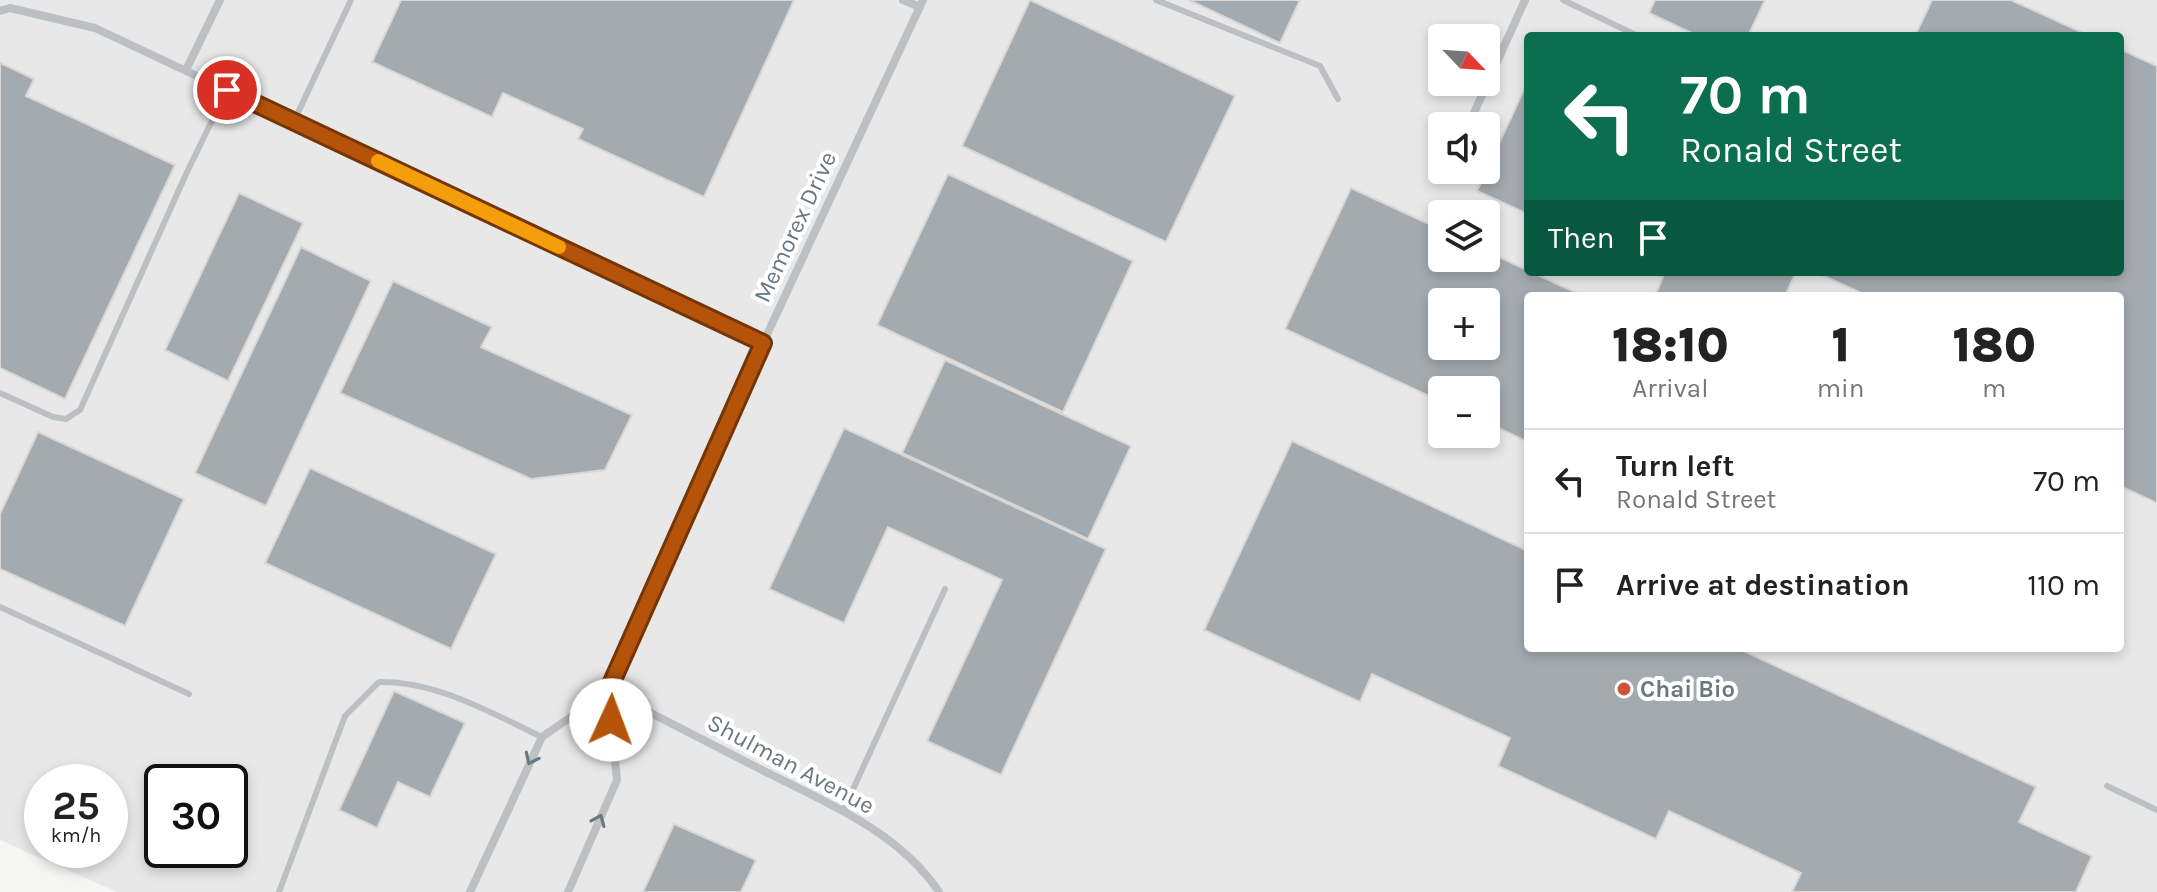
<!DOCTYPE html>
<meta charset="utf-8">
<style>
:root{--surface:#fff;--page:#f2f2f2;--text:#222;--muted:#767676;--line:#e0e0e0}
body{margin:0;font-family:Karla,sans-serif;background:var(--page);color:var(--text);height:100vh;display:flex;flex-direction:column;font-size:30px;white-space:nowrap}
*{box-sizing:border-box;margin:0}
p{font-size:26px;color:var(--muted)}
.icon{flex:none;width:44px;height:44px;fill:none;stroke:currentColor;stroke-width:2;stroke-linecap:round;stroke-linejoin:round}
.map{position:relative;flex:1;overflow:hidden}
.side{position:absolute;left:1524px;top:292px;width:600px;height:360px;display:flex;flex-direction:column;background:var(--surface);border-radius:8px;box-shadow:0 4px 12px #0003}
.side>*{flex:none}
.banner{position:absolute;left:1524px;top:32px;width:600px;height:244px;border-radius:8px;box-shadow:0 4px 12px #0003;background:#0b6e4f;color:#fff;overflow:hidden}
.needle{width:52px;rotate:115deg}
.fabs{position:absolute;left:1428px;top:24px;display:grid;gap:16px}
.fabs a{display:grid;place-items:center;width:72px;height:72px;border-radius:8px;background:var(--surface);box-shadow:0 4px 12px #0003;font-size:40px}
.speed{position:absolute;left:24px;top:764px;display:flex;gap:16px;font-size:40px;font-weight:700;text-align:center}
.speed>*{display:grid;place-content:center;width:104px;height:104px;border-radius:50%;background:var(--surface);box-shadow:0 4px 12px #0003;line-height:1}
.speed small{font-size:20px;font-weight:400}
.speed .limit{border:4px solid #111;border-radius:12px;background:#fff;color:#111}
.pin{position:absolute;display:grid;place-items:center;width:68px;height:68px;color:#fff;margin:-34px;border:4px solid #fff;border-radius:50%;box-shadow:0 2px 8px #0007}
.me{position:absolute;width:88px;margin:-44px;rotate:2deg;stroke-linejoin:round;filter:drop-shadow(0 0 6px #0008)}
.turn{display:flex;align-items:center;gap:28px;height:168px;padding:0 24px;font-size:36px}
.turn .icon{width:104px;height:104px;stroke-width:2.5}
.turn b{display:block;font-size:56px;line-height:68px}
.then{display:flex;align-items:center;height:76px;padding:0 24px;background:#0003;gap:16px;font-size:30px}
.eta{display:flex;justify-content:space-evenly;align-items:center;height:136px;text-align:center}
.eta b{font-size:48px;font-weight:800;line-height:56px}
ul{padding:0;list-style:none}
li{display:flex;align-items:center;gap:24px;height:104px;padding:0 24px;border-top:2px solid var(--line)}
li div{flex:1}
li b{display:block;font-size:30px}
li em{font-style:normal}
.map>svg:first-child{display:block}
.built{fill:#e7e8e7;fill-rule:evenodd}
.building{fill:#a4abb0;stroke:#d8d7d6;stroke-width:2;fill-rule:evenodd}
.lines{fill:none;stroke-linecap:round;stroke-linejoin:round}
.service{stroke:#bcc0c3;stroke-width:6}
.minor{stroke:#bcc0c3;stroke-width:8}
.oneway{stroke:#697881}
.route-casing{stroke:#753606;stroke-width:20}
.route{stroke:#b45309;stroke-width:14}
.slow{stroke:#f59e0b;stroke-width:14}
.poi-dot{fill:#cd543c;stroke:#fff;stroke-width:3}
.labels{text-anchor:middle;stroke-width:8;stroke-linejoin:round;paint-order:stroke}
.street-label{font-size:24px;fill:#697881;stroke:#fff}
.poi-label{font-size:24px;font-weight:bold;fill:#697881;stroke:#fff;text-anchor:start}
</style>
<div class="map">
<svg width="2157" height="892" viewBox="0 0 2157 892">
<rect width="100%" height="100%" fill="#f6f6f3"/>
<!-- built -->
<path class="built" d="M0,0h2157v892h-2040l-117,-52zM1528,36h592v236h-592zM1442,38h44v44h-44zM1442,126h44v44h-44zM1442,214h44v44h-44zM1528,296h592v352h-592zM1442,302h44v44h-44zM1442,390h44v44h-44zM42,782h68v68h-68zM162,782h68v68h-68z"/>
<!-- building -->
<g class="building">
<path d="M401,0h393l-90,197 -126,-58 5,-10 -80,-36 -11,24 -120,-55z"/>
<path d="M1030,0l205,96 -69,146 -204,-96z"/>
<path d="M1189,0h111l-20,43z"/>
<path d="M1655,0h110l-17,36h-50l-49,-23z"/>
<path d="M1932,0h79l79,36h-175z"/>
<path d="M2120,49l37,17v437l-37,-17v-190h-252l-53,-24h305z"/>
<path d="M0,63l34,16 -8,17 149,69 -110,234 -65,-31z"/>
<path d="M1528,81v133l-51,-23z"/>
<path d="M948,174l185,87 -70,151 -186,-87z"/>
<path d="M1351,188l91,42v28h44v-7l97,45h-55v146l-42,-20v-32h-44v12l-157,-73zM1442,302h44v44h-44z"/>
<path d="M239,193l64,30 -75,158 -63,-31z"/>
<path d="M301,247l70,34 -105,225 -71,-33z"/>
<path d="M1652,272h144l-11,24h-130l8,-19z"/>
<path d="M393,281l99,46 -11,20 151,68 -27,55 -74,9 -191,-86z"/>
<path d="M945,360l186,86 -43,93 -186,-86z"/>
<path d="M844,428l262,121 -105,226 -74,-34 75,-161 -114,-53 -44,96 -75,-34z"/>
<path d="M38,432l146,67 -59,127 -125,-57v-55z"/>
<path d="M1292,441l236,110v97h209l299,139 -17,35 73,34 -16,36h-284l9,-19 -132,-62 -13,28 -158,-73 12,-28 -138,-64 -12,28 -156,-72z"/>
<path d="M310,468l186,86 -45,95 -186,-86z"/>
<path d="M394,691l71,32 -35,74 -32,-15 -21,46 -38,-18z"/>
<path d="M674,824l82,36 -15,32h-98z"/>
</g>
<g class="lines">
<!-- service -->
<g class="service">
<path d="M1156,0l164,66 18,33"/>
<path d="M1563,0l75,36"/>
<path d="M294,121l57,-121"/>
<path d="M0,393l53,24 13,2 14,-9 107,-238 40,-82"/>
<path d="M0,607l189,87"/>
<path d="M2107,786l50,24"/>
<path d="M843,811l102,-222"/>
<path d="M279,892l66,-176 34,-34c58,-1 112,31 163,55"/>
</g>
<!-- minor -->
<g class="minor">
<path d="M903,0l17,7"/>
<path d="M0,11l10,-3 85,20 668,315"/>
<path d="M186,70l34,-70"/>
<path d="M1468,126l57,-126"/>
<path d="M1444,178l4,-8"/>
<path d="M608,691c51,26 102,52 152,78 63,32 139,62 179,123"/>
<path d="M470,892l72,-155 66,-46"/>
<path d="M568,892l49,-112 -9,-89 155,-348 160,-343"/>
</g>
</g>
<!-- one-way arrows -->
<defs><path id="oneway-chevron" d="M-2-3.5L2.5 0L-2 3.5" fill="none" stroke-width="1.6" stroke-linecap="round" stroke-linejoin="round" transform="scale(2)"/></defs>
<g class="oneway">
<use href="#oneway-chevron" transform="translate(531 759) rotate(115)"/>
<use href="#oneway-chevron" transform="translate(599 820) rotate(-67)"/>
</g>
<g class="lines">
<!-- route casing -->
<g class="route-casing">
<path id="route" d="M227,90l536,253 -155,348 3,29"/>
</g>
<!-- route -->
<use href="#route" class="route"/>
<!-- slow -->
<path class="slow" d="M378,161l181,86"/>
</g>
<!-- markers -->
<circle class="poi-dot" cx="1624" cy="689" r="8"/>
<g class="labels">
<!-- street labels -->
<g class="street-label">
<text transform="translate(795 227) rotate(-65)" y="8">Memorex Drive</text>
<text transform="translate(791 764) rotate(28)" y="8">Shulman Avenue</text>
</g>
<!-- poi labels -->
<g class="poi-label">
<text x="1640" y="697">Chai Bio</text>
</g>
</g>
</svg>
<div class="fabs">
<a><svg class="needle" viewBox="-14 -14 28 28"><path d="M0-13l5 13h-10z" fill="#e53935"/><path d="M0 13l5-13h-10z" fill="#767676"/></svg></a>
<a><svg class="icon" aria-label="sound" viewBox="0 0 24 24"><path d="M4 9h4l5-4v14l-5-4H4zM17 9q2 3 0 6"/></svg></a>
<a><svg class="icon" aria-label="layers" viewBox="0 0 24 24"><path d="M12 4l9 5-9 5-9-5zM3 14l9 5 9-5"/></svg></a>
<a>+</a>
<a>−</a>
</div>
<div class="speed"><div>25<small>km/h</small></div><div class="limit">30</div></div>
<div class="pin" style="left:227px;top:90px;background:#d93025"><svg class="icon" aria-label="arrive" viewBox="0 0 24 24"><path d="M6 21V4h12l-3 4 3 4H6"/></svg></div>
<svg class="me" style="left:611px;top:720px" viewBox="-20 -20 40 40"><circle r="19" fill="#fff"/><path d="M0-13L10 11 0 6-10 11z" fill="#b45309"/></svg>
<div class="banner">
<div class="turn"><svg class="icon" aria-label="left" viewBox="0 0 24 24"><path d="M17 20v-9H6M10 6l-5 5 5 5"/></svg><div><b>70 m</b>Ronald Street</div></div>
<div class="then">Then<svg class="icon" aria-label="arrive" viewBox="0 0 24 24"><path d="M6 21V4h12l-3 4 3 4H6"/></svg></div>
</div>
<section class="side">
<div class="eta">
<div><b>18:10</b><p>Arrival</p></div>
<div><b>1</b><p>min</p></div>
<div><b>180</b><p>m</p></div>
</div>
<ul>
<li><svg class="icon" aria-label="left" viewBox="0 0 24 24"><path d="M17 20v-9H6M10 6l-5 5 5 5"/></svg><div><b>Turn left</b><p>Ronald Street</p></div><em>70 m</em></li>
<li><svg class="icon" aria-label="arrive" viewBox="0 0 24 24"><path d="M6 21V4h12l-3 4 3 4H6"/></svg><div><b>Arrive at destination</b></div><em>110 m</em></li>
</ul>
</section>
</div>
